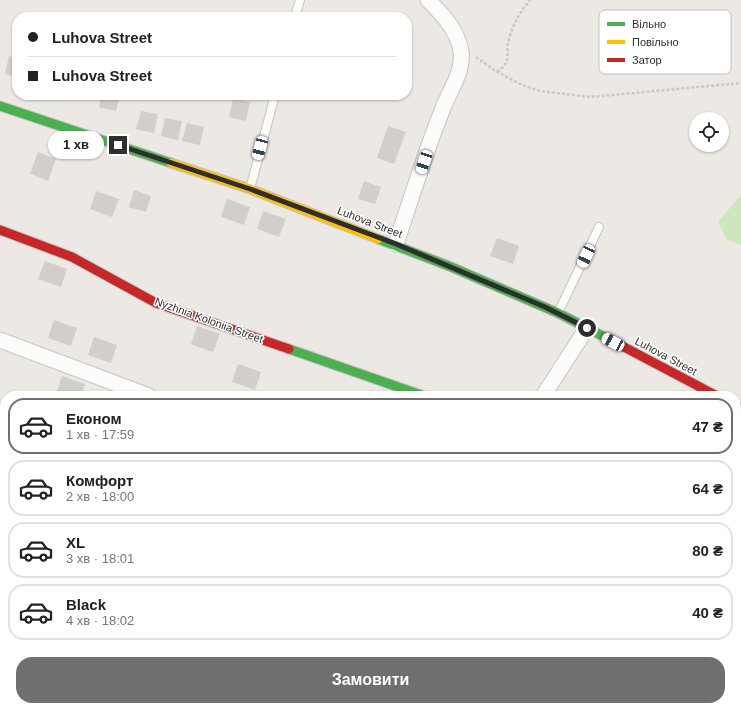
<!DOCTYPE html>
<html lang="uk">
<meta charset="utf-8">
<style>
:root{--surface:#fff;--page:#f6f6f6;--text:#222;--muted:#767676;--line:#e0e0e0;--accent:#706f6e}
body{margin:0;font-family:Arial,sans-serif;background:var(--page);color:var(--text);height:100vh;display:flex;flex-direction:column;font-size:15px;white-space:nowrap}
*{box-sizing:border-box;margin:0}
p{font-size:13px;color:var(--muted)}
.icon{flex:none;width:22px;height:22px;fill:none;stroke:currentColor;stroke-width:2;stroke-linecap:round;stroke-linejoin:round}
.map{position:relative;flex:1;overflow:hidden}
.drawer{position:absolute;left:0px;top:391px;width:741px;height:320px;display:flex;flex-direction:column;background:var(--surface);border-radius:16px 16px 0 0;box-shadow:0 1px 3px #0004}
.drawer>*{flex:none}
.banner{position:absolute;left:12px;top:12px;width:400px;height:88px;border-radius:16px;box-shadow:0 1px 3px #0004;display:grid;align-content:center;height:88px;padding:0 16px;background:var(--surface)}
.fabs{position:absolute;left:689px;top:112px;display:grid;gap:8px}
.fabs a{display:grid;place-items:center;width:40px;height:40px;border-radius:50%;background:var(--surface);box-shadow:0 1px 3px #0004;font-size:20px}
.end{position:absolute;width:18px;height:18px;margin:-9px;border:5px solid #2e2e2e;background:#fff;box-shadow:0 0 0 2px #fff}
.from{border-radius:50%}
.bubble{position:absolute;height:28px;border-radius:14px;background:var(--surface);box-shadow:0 1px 3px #0004;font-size:13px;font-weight:700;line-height:28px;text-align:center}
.car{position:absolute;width:12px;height:24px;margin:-12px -6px;border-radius:5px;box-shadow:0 0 3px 1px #0007;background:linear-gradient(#fff 24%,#345 0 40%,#fff 0 76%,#345 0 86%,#fff 0)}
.banner b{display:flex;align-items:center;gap:14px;height:38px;font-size:15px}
.banner b+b{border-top:1px solid var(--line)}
.banner i{width:10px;height:10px;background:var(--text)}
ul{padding:7px 0 0;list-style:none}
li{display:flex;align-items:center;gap:12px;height:56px;margin:0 8px 6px;padding:0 8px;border:2px solid var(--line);border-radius:16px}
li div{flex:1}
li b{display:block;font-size:15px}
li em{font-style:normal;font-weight:700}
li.on{border-color:var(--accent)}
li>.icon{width:36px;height:36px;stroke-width:1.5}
.primary-button{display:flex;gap:8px;margin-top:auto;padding:8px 16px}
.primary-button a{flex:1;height:46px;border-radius:16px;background:var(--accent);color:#fff;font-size:16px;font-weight:700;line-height:46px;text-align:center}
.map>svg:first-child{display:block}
.green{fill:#cee6be}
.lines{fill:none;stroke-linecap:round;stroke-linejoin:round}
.stream{stroke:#99d6ec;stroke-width:4}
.building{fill:#d1cecb}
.lane-casing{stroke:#c5c4c5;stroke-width:10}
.street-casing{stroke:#c5c4c5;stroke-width:17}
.fast-casing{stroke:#c5c4c5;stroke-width:11}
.slow-casing{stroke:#c5c4c5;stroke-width:11}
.jam-casing{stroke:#c5c4c5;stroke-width:11}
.path{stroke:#c9c9c8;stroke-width:2.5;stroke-dasharray:3 2;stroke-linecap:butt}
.lane{stroke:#fcfcfb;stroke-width:8}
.street{stroke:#fcfcfb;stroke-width:15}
.fast{stroke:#4caf50;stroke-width:9}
.slow{stroke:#ffc107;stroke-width:9}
.jam{stroke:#c62828;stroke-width:9}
.rail-casing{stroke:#dfdfe1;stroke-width:4.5}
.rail{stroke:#fff;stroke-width:3;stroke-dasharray:9;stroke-linecap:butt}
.route{stroke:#2e2e2e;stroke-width:5}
.labels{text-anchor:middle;stroke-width:3;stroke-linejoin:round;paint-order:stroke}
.street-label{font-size:11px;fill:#2e2e2e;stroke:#fff}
.key{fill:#fff;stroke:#c0c0c0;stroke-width:1}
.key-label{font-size:11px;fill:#2e2e2e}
</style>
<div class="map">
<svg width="741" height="711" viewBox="0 0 741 711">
<rect width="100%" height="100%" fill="#ece8e4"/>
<g class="green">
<path d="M741 196V245L727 240 718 221Z"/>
<path d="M163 706H265L318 708 329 711H141Z"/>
</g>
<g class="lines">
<g class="stream">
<path d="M0 526 5 525"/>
<path d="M736 691 741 693"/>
</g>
</g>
<g class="building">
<path d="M9 56 17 58V77L5 74Z"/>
<path d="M102 95H120L116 111 99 107Z"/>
<path d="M233 99 250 102 246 121 229 117Z"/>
<path d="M141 111 158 114 154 133 136 129Z"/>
<path d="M165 118 182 121 178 140 161 136Z"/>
<path d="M187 123 204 127 200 145 182 141Z"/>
<path d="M388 126 406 132 394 164 377 158Z"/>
<path d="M38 152 56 159 48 181 30 174Z"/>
<path d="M364 181 381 187 375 204 358 199Z"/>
<path d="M134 190 151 196 146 212 129 207Z"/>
<path d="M96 191 119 199 112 217 90 209Z"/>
<path d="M227 199 250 207 244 225 221 217Z"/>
<path d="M263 211 286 219 279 237 257 229Z"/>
<path d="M497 238 519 246 513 264 490 256Z"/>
<path d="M45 261 67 269 61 287 38 279Z"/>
<path d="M54 320 77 328 71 346 48 338Z"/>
<path d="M197 326 220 334 213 352 191 344Z"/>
<path d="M94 337 117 345 111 363 88 355Z"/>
<path d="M238 364 261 372 255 390 232 382Z"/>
<path d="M62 376 85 384 81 396H61L56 394Z"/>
</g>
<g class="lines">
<g class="lane-casing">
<g id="lane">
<path d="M295 17 300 0"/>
<path d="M250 189 275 95"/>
<path d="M558 313 599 227"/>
</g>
</g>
<g class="street-casing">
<g id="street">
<path d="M396 244C411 199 425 153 443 108 450 90 464 71 461 51 457 29 443 15 428 0"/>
<path d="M0 340 149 396"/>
<path d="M543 396 587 328"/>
<path d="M736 596 741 597"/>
</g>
</g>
<g class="fast-casing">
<g id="fast">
<path d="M0 106 171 163"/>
<path d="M378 239 449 266 558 313 624 347"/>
<path d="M289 349 424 396"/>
<path d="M736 406 741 408"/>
</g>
</g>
<g class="slow-casing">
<path id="slow" d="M171 163 250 189 378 239"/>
</g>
<g class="jam-casing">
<g id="jam">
<path d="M0 230 72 257 156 303 289 349"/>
<path d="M624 347 717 396"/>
</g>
</g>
<g class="path">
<path d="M476 57 494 70 522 85 540 91 590 97 741 83"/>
<path d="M497 72C514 60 504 55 509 39 513 24 520 12 530 0"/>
<path d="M0 574H5"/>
<path d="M0 596 5 594"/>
<path d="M629 706 641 711"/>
</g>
<use href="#lane" class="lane"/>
<use href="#street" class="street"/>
<use href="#fast" class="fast"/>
<use href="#slow" class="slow"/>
<use href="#jam" class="jam"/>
<g class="rail-casing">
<g id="rail">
<path d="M0 636H5"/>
<path d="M0 645H5"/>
<path d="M492 706 505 711"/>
<path d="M516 706 529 711"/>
</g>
</g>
<use href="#rail" class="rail"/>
</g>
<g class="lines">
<path class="route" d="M118 145 250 189 396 244 545 307 587 328"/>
</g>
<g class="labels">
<g class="street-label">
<text transform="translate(370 222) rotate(21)" y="4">Luhova Street</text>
<text transform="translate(209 320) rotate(20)" y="4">Nyzhnia Koloniia Street</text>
<text transform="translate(666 356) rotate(28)" y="4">Luhova Street</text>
</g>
</g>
<rect x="599" y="10" width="132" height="64" rx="6" class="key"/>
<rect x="607" y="22" width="18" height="4" fill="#4caf50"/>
<rect x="607" y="40" width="18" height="4" fill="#ffc107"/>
<rect x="607" y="58" width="18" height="4" fill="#c62828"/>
<g class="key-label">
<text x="632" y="28">Вільно</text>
<text x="632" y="46">Повільно</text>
<text x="632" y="64">Затор</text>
</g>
</svg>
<div class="fabs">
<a><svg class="icon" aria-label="locate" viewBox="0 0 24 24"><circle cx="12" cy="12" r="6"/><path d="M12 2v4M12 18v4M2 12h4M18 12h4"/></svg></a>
</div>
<i class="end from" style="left:587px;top:328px"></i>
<i class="end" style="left:118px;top:145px"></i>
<div class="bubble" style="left:48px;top:131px;width:56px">1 хв</div>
<i class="car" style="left:260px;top:148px;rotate:195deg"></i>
<i class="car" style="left:424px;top:162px;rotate:199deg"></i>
<i class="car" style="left:586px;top:256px;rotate:205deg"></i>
<i class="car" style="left:613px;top:342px;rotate:298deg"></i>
<div class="banner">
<b><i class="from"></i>Luhova Street</b>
<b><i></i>Luhova Street</b>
</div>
<section class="drawer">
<ul>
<li class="on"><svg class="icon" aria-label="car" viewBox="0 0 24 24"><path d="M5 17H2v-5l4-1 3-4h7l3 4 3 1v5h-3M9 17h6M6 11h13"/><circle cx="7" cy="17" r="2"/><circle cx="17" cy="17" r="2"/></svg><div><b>Економ</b><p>1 хв · 17:59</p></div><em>47 ₴</em></li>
<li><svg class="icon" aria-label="car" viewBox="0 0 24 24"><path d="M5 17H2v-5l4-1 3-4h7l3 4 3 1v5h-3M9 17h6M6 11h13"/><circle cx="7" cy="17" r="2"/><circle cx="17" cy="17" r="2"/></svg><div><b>Комфорт</b><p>2 хв · 18:00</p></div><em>64 ₴</em></li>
<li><svg class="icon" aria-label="car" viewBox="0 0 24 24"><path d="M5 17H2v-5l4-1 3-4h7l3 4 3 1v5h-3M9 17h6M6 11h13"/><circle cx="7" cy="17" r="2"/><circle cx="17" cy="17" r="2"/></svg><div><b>XL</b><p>3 хв · 18:01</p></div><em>80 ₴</em></li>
<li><svg class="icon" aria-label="car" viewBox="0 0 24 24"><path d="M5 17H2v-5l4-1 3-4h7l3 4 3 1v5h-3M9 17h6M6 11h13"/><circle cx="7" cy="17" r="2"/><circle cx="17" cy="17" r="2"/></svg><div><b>Black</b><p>4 хв · 18:02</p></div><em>40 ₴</em></li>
</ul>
<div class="primary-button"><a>Замовити</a></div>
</section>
</div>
